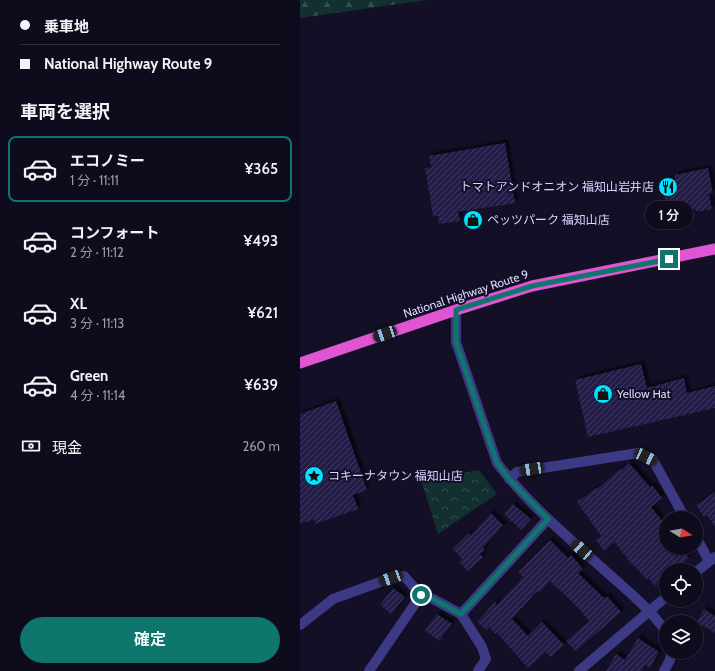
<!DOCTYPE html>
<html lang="ja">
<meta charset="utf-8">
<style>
:root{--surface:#0e0b1c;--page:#171425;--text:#f1f3f6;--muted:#9b9ba3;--line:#2e2b3b;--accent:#0f766e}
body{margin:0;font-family:Cabin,"Noto Sans JP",sans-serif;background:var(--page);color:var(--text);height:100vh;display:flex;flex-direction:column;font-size:15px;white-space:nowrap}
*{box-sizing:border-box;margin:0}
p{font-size:13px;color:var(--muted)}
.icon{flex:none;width:22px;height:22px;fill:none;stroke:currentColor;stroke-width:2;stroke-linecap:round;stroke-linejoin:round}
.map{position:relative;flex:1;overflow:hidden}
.drawer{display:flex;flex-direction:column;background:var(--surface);width:300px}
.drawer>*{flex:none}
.banner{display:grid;align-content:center;height:88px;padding:0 20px;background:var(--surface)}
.needle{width:26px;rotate:101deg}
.controls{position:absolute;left:359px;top:511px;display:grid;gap:8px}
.controls a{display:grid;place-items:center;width:44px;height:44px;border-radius:50%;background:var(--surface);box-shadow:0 1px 3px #0004,0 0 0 1px var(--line);font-size:20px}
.end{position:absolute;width:18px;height:18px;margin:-9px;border:5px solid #0f766e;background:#fff;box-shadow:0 0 0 2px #fff}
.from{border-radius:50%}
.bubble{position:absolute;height:28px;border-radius:14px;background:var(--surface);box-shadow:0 1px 3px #0004,0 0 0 1px var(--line);font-size:13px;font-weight:600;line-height:28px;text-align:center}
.car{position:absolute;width:12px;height:24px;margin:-12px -6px;border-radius:5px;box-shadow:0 0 3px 1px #0007;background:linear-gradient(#222 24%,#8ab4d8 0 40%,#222 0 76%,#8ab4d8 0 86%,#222 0)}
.banner b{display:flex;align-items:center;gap:14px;height:38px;font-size:15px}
.banner b+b{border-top:1px solid var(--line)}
.banner i{width:10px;height:10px;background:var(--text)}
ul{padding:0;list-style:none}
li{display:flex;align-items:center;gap:12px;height:66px;margin:0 8px 6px;padding:0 12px;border:2px solid transparent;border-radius:8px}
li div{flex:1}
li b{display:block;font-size:15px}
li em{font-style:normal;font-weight:600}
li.selected{border-color:var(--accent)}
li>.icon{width:36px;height:36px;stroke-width:1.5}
h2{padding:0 20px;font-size:18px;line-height:48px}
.pay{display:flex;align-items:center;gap:10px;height:44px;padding:0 20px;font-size:15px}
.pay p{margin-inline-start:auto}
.action{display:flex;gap:8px;margin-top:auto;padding:8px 20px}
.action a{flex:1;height:46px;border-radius:24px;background:var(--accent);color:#fff;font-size:16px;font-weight:600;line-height:46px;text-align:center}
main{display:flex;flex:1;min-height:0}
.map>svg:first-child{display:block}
.forest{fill:url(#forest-firs)}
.park{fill:url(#park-crowns)}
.building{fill:url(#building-hatch);filter:url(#shadow)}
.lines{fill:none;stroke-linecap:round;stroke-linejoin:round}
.minor{stroke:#3d3a85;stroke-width:10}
.trunk{stroke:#e055d1;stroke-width:11}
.route{stroke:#0f766e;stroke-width:5}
.labels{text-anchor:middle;stroke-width:4;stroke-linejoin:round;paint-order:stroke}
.poi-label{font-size:12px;fill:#d9d4ff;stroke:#130f26;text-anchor:start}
.street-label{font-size:12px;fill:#d9d4ff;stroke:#130f26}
</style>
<main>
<section class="drawer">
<div class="banner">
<b><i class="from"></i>乗車地</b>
<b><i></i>National Highway Route 9</b>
</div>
<h2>車両を選択</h2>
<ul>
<li class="selected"><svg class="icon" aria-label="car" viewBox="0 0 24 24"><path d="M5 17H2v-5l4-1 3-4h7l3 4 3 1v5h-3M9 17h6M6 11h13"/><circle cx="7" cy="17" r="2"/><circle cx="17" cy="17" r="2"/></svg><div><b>エコノミー</b><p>1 分 · 11:11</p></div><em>¥365</em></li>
<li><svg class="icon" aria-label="car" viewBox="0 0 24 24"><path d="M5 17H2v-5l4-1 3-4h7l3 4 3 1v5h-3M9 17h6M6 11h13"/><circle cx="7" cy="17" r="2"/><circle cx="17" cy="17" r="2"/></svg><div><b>コンフォート</b><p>2 分 · 11:12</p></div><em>¥493</em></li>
<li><svg class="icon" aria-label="car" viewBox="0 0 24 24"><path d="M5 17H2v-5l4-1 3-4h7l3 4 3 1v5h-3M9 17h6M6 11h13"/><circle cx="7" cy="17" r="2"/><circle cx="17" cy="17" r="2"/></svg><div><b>XL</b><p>3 分 · 11:13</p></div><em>¥621</em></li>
<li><svg class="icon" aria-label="car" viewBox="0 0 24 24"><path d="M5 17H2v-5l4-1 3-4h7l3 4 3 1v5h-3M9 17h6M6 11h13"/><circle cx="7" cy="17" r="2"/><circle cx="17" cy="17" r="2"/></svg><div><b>Green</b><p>4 分 · 11:14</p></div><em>¥639</em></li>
</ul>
<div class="pay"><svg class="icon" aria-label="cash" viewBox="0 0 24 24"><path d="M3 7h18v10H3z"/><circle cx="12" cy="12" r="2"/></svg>現金<p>260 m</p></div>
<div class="action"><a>確定</a></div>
</section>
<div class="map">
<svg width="415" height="671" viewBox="0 0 415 671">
<defs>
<pattern id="forest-firs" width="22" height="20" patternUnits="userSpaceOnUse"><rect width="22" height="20" fill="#12302f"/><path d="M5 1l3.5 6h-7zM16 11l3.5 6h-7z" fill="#344d4e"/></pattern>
<pattern id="park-crowns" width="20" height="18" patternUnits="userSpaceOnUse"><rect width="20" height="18" fill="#12302f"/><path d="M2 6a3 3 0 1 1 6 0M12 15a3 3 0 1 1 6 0" fill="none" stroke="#344d4e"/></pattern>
<pattern id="building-hatch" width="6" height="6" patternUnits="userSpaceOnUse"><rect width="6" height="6" fill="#241b47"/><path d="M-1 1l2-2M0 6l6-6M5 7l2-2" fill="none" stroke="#433b63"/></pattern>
<filter id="shadow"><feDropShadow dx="3.5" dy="-3.5" stdDeviation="1" flood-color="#0009"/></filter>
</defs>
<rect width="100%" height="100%" fill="#130f26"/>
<path class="forest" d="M0 0H127L0 18Z"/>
<path class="park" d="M179 470 197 494 138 534 121 480Z"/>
<g class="building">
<path d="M205 143 215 203 158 212 160 221 139 224 138 216H133L125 168 131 167 129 156Z"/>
<path d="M408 168 413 193 409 194 412 209 396 212V209L375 212 374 205 366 206 362 182 375 179V175Z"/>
<path d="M341 364 347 388 384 378 387 393 415 386V408L288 437 275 380Z"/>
<path d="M36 401 67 490 53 495 58 509 15 524 14 519 0 524V414Z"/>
<path d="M329 463 350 487 352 485 362 498 351 507 366 526V548H381L389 558 375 570H366V578L355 586 348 578 346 579 334 565 333 566 315 542 304 551 296 540 301 536 277 502 296 488 297 489 321 468 322 470Z"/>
<path d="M415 492V527L407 515 404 517 396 505Z"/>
<path d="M213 504 231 519 221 530 204 514Z"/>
<path d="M191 513 203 525 183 548 185 550 180 554 183 557 168 571 159 562 162 559 153 549 169 533 171 535Z"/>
<path d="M250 540 268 558 271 555 283 569 278 573 304 598 307 596 321 612 276 651 266 641 289 621 279 609 250 581 239 593 237 591 212 619 228 636 242 622 264 645 251 657 246 652 228 668 197 633 196 634 189 627 186 630 177 622 195 602 197 605 223 577 218 572Z"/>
<path d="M93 588 105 597 91 614 80 605Z"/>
<path d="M404 609 415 616V633L397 622Z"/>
<path d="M137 614 152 624 139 641 125 630Z"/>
<path d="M338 638 359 652 350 668 345 665 342 670 343 671H306L316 654 325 660Z"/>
</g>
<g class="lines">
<g class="minor">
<path d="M156 310V342L197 463C229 505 271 540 310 575 330 593 351 610 366 632"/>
<path d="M209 479 217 472 338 453 353 460 385 518"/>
<path d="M396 537 409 561"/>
<path d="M396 572 415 557"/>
<path d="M161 614 248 519"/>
<path d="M0 625 33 599 91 578 104 576 121 595"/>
<path d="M69 671 121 595 133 599 161 614 182 647 186 659 178 671"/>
<path d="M279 671 366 597"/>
<path d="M364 671 370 660 371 652"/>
</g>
<path class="trunk" d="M0 363 156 310 232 286 415 249"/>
</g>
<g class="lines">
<path class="route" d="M121 595 133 599 161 614 248 519 209 479 197 463 156 342V310L232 286 369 259"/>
</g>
<defs>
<g id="restaurant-disc" transform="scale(1)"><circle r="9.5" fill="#00e5ff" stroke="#130f26"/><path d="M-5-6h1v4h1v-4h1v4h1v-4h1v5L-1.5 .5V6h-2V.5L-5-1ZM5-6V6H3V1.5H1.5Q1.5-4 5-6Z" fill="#111"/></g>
<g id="shop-disc" transform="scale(1)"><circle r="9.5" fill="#00e5ff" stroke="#130f26"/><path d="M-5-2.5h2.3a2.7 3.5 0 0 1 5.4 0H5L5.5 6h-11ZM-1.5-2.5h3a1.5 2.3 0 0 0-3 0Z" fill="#111"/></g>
<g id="sight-disc" transform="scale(1)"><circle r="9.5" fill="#00e5ff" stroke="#130f26"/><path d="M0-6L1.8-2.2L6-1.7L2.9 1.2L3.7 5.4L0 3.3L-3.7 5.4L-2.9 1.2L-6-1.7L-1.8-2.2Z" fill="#111"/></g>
</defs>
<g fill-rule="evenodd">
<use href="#restaurant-disc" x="368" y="187"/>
<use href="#shop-disc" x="173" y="220"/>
<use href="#shop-disc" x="303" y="394"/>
<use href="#sight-disc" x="14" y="476"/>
</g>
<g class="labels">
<g class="poi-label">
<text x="354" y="191" text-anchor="end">トマトアンドオニオン 福知山岩井店</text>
<text x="187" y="224">ペッツパーク 福知山店</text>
<text x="317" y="398">Yellow Hat</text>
<text x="28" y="480">コキーナタウン 福知山店</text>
</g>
<g class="street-label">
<text transform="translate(166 294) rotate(-18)" y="4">National Highway Route 9</text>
</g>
</g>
</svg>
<div class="controls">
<a><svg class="needle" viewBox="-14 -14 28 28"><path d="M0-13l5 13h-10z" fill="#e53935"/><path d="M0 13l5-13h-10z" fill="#9b9ba3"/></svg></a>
<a><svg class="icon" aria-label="locate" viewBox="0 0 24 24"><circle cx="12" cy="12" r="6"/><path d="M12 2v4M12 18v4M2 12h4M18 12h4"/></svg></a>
<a><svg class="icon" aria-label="layers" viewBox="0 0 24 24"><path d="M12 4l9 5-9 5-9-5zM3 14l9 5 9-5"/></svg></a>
</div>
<i class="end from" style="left:121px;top:595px"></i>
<i class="end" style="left:369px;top:259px"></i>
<div class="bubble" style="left:345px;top:201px;width:48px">1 分</div>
<i class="car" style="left:85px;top:334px;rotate:251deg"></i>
<i class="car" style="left:346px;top:457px;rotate:115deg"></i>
<i class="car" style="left:232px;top:469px;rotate:261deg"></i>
<i class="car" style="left:282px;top:550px;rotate:312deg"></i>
<i class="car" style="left:91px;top:578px;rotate:250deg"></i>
</div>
</main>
